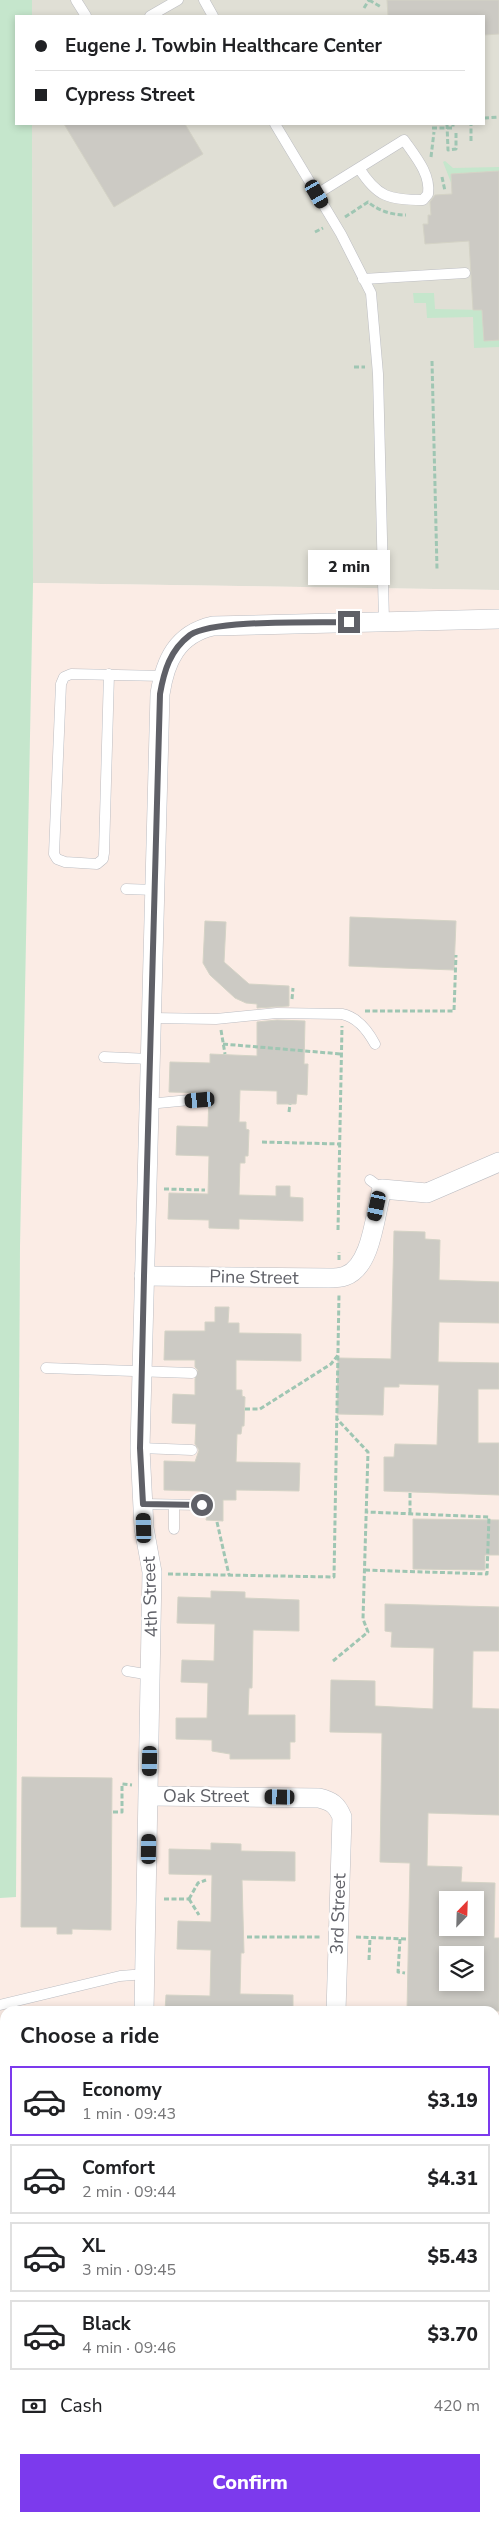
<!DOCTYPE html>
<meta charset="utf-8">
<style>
:root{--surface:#fff;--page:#f2f2f2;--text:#202124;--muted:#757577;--line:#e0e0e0;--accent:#7c3aed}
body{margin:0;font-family:"Nunito Sans",sans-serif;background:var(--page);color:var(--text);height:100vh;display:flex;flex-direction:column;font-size:19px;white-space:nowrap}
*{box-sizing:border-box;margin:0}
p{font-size:16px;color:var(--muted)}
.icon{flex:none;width:28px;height:28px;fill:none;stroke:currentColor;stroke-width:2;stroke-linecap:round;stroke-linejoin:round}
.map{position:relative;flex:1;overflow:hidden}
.details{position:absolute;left:0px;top:2006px;width:500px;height:516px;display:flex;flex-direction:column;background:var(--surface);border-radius:15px 15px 0 0;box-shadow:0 2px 8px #0003}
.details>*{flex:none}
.banner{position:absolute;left:15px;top:15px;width:470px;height:110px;border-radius:0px;box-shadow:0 2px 8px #0003;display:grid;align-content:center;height:110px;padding:0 20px;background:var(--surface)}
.needle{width:32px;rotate:23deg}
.tools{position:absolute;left:439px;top:1891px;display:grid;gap:10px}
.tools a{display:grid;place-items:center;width:45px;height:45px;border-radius:0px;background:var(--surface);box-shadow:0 2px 8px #0003;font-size:25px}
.end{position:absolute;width:22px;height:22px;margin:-11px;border:6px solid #5f6067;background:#fff;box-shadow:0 0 0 2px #fff}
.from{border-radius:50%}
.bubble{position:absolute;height:35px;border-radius:0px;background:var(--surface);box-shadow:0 2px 8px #0003;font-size:16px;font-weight:800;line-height:35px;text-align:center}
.car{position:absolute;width:15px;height:30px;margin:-15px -8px;border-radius:6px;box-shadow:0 0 4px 1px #0007;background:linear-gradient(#222 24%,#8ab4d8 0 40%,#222 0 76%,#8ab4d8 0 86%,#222 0)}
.banner b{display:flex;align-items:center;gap:18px;height:48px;font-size:19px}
.banner b+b{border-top:1px solid var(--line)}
.banner i{width:12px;height:12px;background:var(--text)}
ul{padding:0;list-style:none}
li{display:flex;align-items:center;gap:15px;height:70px;margin:0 10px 8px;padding:0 10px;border:2px solid var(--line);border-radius:0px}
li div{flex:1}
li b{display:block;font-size:19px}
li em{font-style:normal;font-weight:800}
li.active{border-color:var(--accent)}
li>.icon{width:45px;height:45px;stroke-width:1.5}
h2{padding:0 20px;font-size:22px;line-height:60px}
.pay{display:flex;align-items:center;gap:12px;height:55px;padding:0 20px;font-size:19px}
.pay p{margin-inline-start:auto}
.button{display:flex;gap:10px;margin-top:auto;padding:10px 20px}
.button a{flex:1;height:58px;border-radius:0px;background:var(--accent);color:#fff;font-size:20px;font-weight:800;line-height:58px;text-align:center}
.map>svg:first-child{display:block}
.education{fill:#e0dfd5}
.medical{fill:#fbece5;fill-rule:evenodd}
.green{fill:#c5e6cc}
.building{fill:#cccac4;stroke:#d4d3c6;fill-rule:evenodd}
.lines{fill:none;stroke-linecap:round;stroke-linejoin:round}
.lane-casing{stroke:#bcbdc2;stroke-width:11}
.street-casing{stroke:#bcbdc2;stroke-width:20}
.path{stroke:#9fc6b3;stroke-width:3;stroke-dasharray:5 2.5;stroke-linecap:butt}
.lane{stroke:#fff;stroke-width:10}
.street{stroke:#fff;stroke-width:19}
.route{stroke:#5f6067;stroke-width:6}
.labels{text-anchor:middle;stroke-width:5;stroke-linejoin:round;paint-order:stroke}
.street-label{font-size:18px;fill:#5f6067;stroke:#fff}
</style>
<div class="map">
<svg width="499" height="2522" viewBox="0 0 499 2522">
<rect width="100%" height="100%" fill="#f0f0e7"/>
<path class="education" d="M32 0H499V590L33 583 32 124H484V16H32Z"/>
<path class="medical" d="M33 583 499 590V2522H0V1898L16 1897 20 1246ZM448 1900H475V1928H448ZM448 1955H475V1982H448ZM5 2011H495V2518H5Z"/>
<g class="green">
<path d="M0 0H32V16H16V124H32L33 583 20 1246 16 1897 0 1898Z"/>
<path d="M445 161 453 168 499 167V171L452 185 443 162Z"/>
<path d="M413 293H434L435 309 482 310 484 341 499 340V347L474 348 473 317 427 318 426 303H414Z"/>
<path d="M495 2480 499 2482V2522H63L65 2518H495Z"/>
</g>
<g class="building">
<path d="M387 0H499V34L484 35V16H388Z"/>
<path d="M64 124H185L203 154 114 207Z"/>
<path d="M499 171V340L484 341 482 310H473L469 241 425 244 423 224H428V215H431L430 202 435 195 452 194 451 174Z"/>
<path d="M350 917 456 921 454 970 349 966Z"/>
<path d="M205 921 226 922 224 962 249 984 289 986V1006L257 1008V1004L246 1003 235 998 210 975 203 963Z"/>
<path d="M277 1020 305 1021 304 1064H308L307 1095 297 1094 296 1104H277V1091L240 1090 239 1122H246V1129L249 1130 248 1156H245V1163H240L239 1195 276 1196V1186H290V1197L303 1198V1221L239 1219V1229L209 1228V1220L168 1219 169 1193 208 1194 209 1156 176 1155 177 1126 208 1127 209 1093 169 1092 170 1062 210 1063V1054L257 1056V1022Z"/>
<path d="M394 1231 425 1232V1239L440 1240 439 1280 499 1282V1323L439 1322 438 1362 499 1363V1389H478V1443H499V1495L384 1491V1457H394L395 1444 437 1445 439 1385 399 1384V1387H384L383 1415 337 1414 338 1358 391 1359Z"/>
<path d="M215 1307H229L228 1323H239V1333L301 1334V1361L236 1360V1390H242V1396L245 1397 244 1426H242L241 1434H237L236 1462 300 1463 299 1491 236 1490V1500H223V1521L206 1520 209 1505 206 1499 202 1498 203 1491 164 1490V1461L195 1462 199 1450 195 1444 196 1424 172 1423 173 1394 195 1395V1379L198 1370 195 1367V1360H164L165 1331H205V1322H215Z"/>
<path d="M413 1519 499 1520V1555H485V1570L413 1569Z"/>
<path d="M211 1591 245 1592V1598L299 1600V1631L253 1630 252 1688H249L248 1715H295V1742H290V1759H230V1754L212 1751V1740L176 1739V1718H207L208 1683 181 1682 182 1660 214 1661 215 1624 177 1623 178 1597 211 1598Z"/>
<path d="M385 1604 499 1607V1651H473L472 1708 499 1709V1815L428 1813 427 1866 462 1867 461 1882 495 1883 494 1938H499V2011H407L410 1863 380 1862 382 1733 330 1732 331 1680 375 1681V1706L433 1709 434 1648 391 1647 392 1632 385 1631ZM448 1900H475V1928H448ZM448 1955H475V1982H448Z"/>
<path d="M22 1777 112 1778 111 1930 72 1929V1934H57V1927H21Z"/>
<path d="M211 1843 241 1844V1851L295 1852V1881L242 1880 244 1953H241L240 1994 293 1995V2011H165L166 1995 210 1996 211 1950 177 1949 178 1921 211 1922 212 1875 169 1874V1849L211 1850Z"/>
</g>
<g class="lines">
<g class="lane-casing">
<g id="lane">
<path d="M76 0 86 16"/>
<path d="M204 0 213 16"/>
<path d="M150 16 178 0"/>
<path d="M275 124 341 234 371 293 378 374 384 621"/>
<path d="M317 194 404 140C415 156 431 174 428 194L423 200C389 200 377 197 359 168"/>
<path d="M363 279 465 273"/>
<path d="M109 674 104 853 103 859 97 864 65 862 57 859 54 854 61 684 64 677 71 674 163 676"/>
<path d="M126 889 155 890"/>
<path d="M152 1018 216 1019 277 1013 342 1014C357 1017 368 1031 375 1044"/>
<path d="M104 1057 150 1059"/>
<path d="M148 1104 200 1099"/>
<path d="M370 1180 382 1189"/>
<path d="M46 1368 192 1373"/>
<path d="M140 1448 192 1450"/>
<path d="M143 1504 202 1505"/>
<path d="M174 1529V1505"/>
<path d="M127 1671 151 1675"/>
<path d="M0 2005 120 1976 146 1974"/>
<path d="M0 2151 5 2173"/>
</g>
</g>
<g class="street-casing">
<g id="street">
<path d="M144 1276 329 1278C334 1278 340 1278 345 1276 372 1267 375 1213 382 1189L427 1193 499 1162"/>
<path d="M149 1796 319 1798C332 1801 337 1805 342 1817L336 2011"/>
<path d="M144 2011 152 1572 144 1528 140 1448 160 694C165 661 177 634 213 626L499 619"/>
<path d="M0 2258 5 2250"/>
<path d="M495 2282 499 2284"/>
<path d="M0 2320 5 2328"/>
<path d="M495 2455 499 2457"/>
<path d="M39 2522 40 2518"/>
</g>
</g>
<g class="path">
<path d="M369 0 381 7"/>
<path d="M364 8 369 0"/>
<path d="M484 118 499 117"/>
<path d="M447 124 448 150 456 149V132"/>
<path d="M432 128H453V124"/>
<path d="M471 141V124"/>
<path d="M431 157 434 132"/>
<path d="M442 177 445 191"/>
<path d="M345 217 368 202C379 211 392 215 406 215"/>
<path d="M315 232 323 228"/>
<path d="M432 361 437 569"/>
<path d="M354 367H365"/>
<path d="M292 999 293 988"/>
<path d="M365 1011H454L456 955"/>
<path d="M221 1030 225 1054"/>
<path d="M223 1044 341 1054"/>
<path d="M289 1112 290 1104"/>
<path d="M262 1142 341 1144"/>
<path d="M164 1189 205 1190"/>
<path d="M338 1230 342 1026"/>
<path d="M339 1260V1252"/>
<path d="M245 1409H260L331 1364 338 1355"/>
<path d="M410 1513V1492"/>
<path d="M217 1522 229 1575"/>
<path d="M365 1570 487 1574 489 1517 367 1512"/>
<path d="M168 1574 334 1577 339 1294"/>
<path d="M333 1661 368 1632 363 1619 368 1452 337 1419"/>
<path d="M113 1812H122V1784L132 1785"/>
<path d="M164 1899H189"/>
<path d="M189 1899 198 1883 206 1880"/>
<path d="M189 1899 199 1915"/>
<path d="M247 1937H321"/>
<path d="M356 1937 408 1939"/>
<path d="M400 1939 398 1972 405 1973"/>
<path d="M369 1960 370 1938"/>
<path d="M495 2079 499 2076"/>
<path d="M495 2112H499"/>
<path d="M495 2128 499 2129"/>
<path d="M495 2155 499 2158"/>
<path d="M0 2396 5 2394"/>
</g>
<use href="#lane" class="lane"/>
<use href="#street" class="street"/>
</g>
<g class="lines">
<path class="route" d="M202 1505 143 1504 140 1448 144 1276 160 694C164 671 170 650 190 635 214 619 316 623 349 622"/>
</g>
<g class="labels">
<g class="street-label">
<text transform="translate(254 1277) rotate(1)" y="6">Pine Street</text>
<text transform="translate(150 1597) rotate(-92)" y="6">4th Street</text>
<text x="206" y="1802">Oak Street</text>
<text transform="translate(338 1914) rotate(-88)" y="6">3rd Street</text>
</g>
</g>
</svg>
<div class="tools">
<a><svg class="needle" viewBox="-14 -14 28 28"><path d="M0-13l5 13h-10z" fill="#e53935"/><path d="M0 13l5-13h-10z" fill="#757577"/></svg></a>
<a><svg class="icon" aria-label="layers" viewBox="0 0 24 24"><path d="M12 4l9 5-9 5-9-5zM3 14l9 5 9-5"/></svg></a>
</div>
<i class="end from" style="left:202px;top:1505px"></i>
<i class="end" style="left:349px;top:622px"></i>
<div class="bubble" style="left:308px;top:550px;width:82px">2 min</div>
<i class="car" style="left:317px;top:194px;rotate:150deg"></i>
<i class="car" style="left:200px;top:1100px;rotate:265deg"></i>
<i class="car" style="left:377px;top:1206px;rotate:192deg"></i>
<i class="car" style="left:144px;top:1528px;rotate:358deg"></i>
<i class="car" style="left:150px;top:1761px;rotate:181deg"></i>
<i class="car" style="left:280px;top:1797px;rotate:271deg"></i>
<i class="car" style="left:149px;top:1849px;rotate:1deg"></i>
<div class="banner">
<b><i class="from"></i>Eugene J. Towbin Healthcare Center</b>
<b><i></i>Cypress Street</b>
</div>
<section class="details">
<h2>Choose a ride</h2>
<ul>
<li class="active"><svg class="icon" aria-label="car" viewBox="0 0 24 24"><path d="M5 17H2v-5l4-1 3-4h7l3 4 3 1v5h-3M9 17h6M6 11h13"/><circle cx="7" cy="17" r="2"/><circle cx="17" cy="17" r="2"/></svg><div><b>Economy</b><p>1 min · 09:43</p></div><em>$3.19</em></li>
<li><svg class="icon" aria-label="car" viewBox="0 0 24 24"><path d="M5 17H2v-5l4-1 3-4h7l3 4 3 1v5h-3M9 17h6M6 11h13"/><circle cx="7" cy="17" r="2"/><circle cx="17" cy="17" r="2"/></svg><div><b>Comfort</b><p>2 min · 09:44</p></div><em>$4.31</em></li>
<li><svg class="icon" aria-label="car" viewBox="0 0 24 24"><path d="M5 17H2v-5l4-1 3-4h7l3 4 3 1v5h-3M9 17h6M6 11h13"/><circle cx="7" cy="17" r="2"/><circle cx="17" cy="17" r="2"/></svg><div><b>XL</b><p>3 min · 09:45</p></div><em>$5.43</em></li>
<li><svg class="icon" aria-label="car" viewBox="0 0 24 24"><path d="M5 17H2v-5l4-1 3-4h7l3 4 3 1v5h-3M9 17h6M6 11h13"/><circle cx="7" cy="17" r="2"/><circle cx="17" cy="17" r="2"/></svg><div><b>Black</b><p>4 min · 09:46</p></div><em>$3.70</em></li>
</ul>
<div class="pay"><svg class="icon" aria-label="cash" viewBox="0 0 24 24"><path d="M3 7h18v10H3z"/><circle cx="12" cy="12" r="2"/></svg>Cash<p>420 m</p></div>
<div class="button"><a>Confirm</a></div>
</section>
</div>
